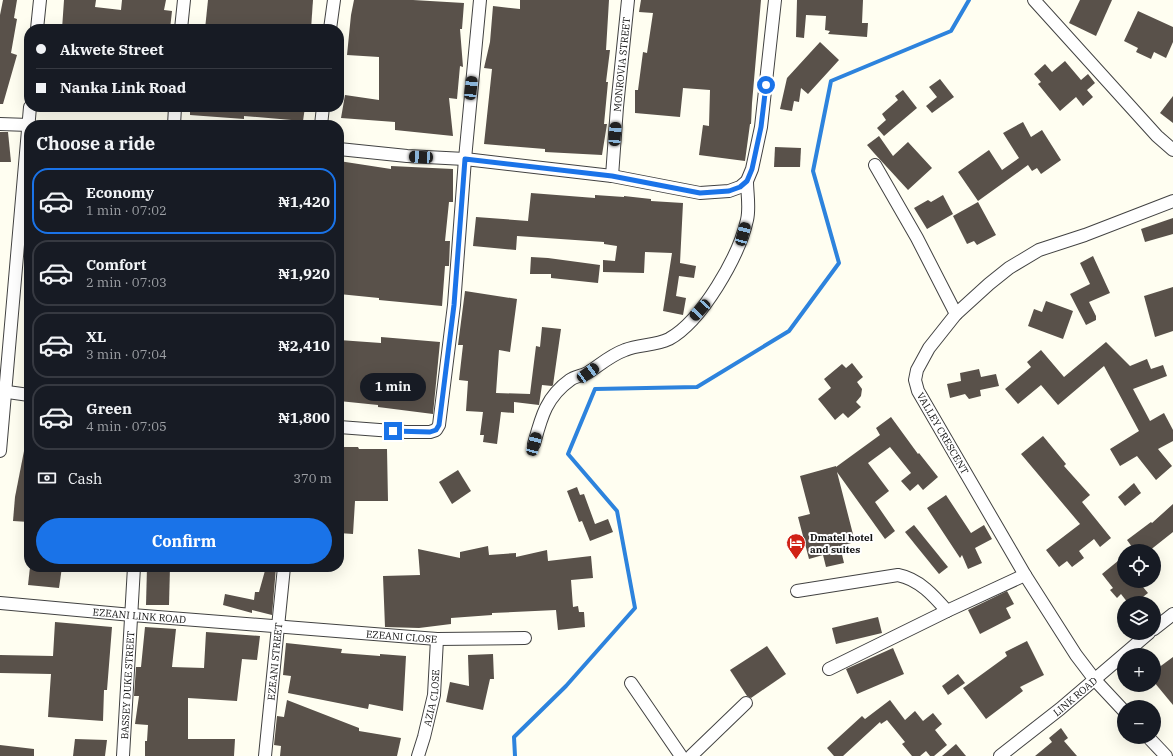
<!DOCTYPE html>
<meta charset="utf-8">
<style>
:root{--surface:#171b24;--page:#20242c;--text:#f1f3f6;--muted:#9ea1a6;--line:#363941;--accent:#1a73e8}
body{margin:0;font-family:"IBM Plex Serif",serif;background:var(--page);color:var(--text);height:100vh;display:flex;flex-direction:column;font-size:15px;white-space:nowrap}
*{box-sizing:border-box;margin:0}
p{font-size:13px;color:var(--muted)}
.icon{flex:none;width:22px;height:22px;fill:none;stroke:currentColor;stroke-width:2;stroke-linecap:round;stroke-linejoin:round}
.map{position:relative;flex:1;overflow:hidden}
.side{position:absolute;left:24px;top:120px;width:320px;height:452px;display:flex;flex-direction:column;background:var(--surface);border-radius:16px;box-shadow:0 4px 16px #0002}
.side>*{flex:none}
.hud{position:absolute;left:24px;top:24px;width:320px;height:88px;border-radius:16px;box-shadow:0 4px 16px #0002;display:grid;align-content:center;height:88px;padding:0 12px;background:var(--surface)}
.controls{position:absolute;left:1117px;top:544px;display:grid;gap:8px}
.controls a{display:grid;place-items:center;width:44px;height:44px;border-radius:50%;background:var(--surface);box-shadow:0 4px 16px #0002;font-size:20px}
.end{position:absolute;width:18px;height:18px;margin:-9px;border:5px solid #1a73e8;background:#fff;box-shadow:0 0 0 2px #fff}
.from{border-radius:50%}
.bubble{position:absolute;height:28px;border-radius:14px;background:var(--surface);box-shadow:0 4px 16px #0002;font-size:13px;font-weight:800;line-height:28px;text-align:center}
.car{position:absolute;width:12px;height:24px;margin:-12px -6px;border-radius:5px;box-shadow:0 0 3px 1px #0007;background:linear-gradient(#222 24%,#8ab4d8 0 40%,#222 0 76%,#8ab4d8 0 86%,#222 0)}
.hud b{display:flex;align-items:center;gap:14px;height:38px;font-size:15px}
.hud b+b{border-top:1px solid var(--line)}
.hud i{width:10px;height:10px;background:var(--text)}
ul{padding:0;list-style:none}
li{display:flex;align-items:center;gap:12px;height:66px;margin:0 8px 6px;padding:0 4px;border:2px solid var(--line);border-radius:16px}
li div{flex:1}
li b{display:block;font-size:15px}
li em{font-style:normal;font-weight:800}
li.selected{border-color:var(--accent)}
li>.icon{width:36px;height:36px;stroke-width:1.5}
h2{padding:0 12px;font-size:18px;line-height:48px}
.pay{display:flex;align-items:center;gap:10px;height:44px;padding:0 12px;font-size:15px}
.pay p{margin-inline-start:auto}
.button{display:flex;gap:8px;margin-top:auto;padding:8px 12px}
.button a{flex:1;height:46px;border-radius:24px;background:var(--accent);color:#fff;font-size:16px;font-weight:800;line-height:46px;text-align:center}
.map>svg:first-child{display:block}
.lines{fill:none;stroke-linecap:round;stroke-linejoin:round}
.stream{stroke:#2d83dd;stroke-width:4}
.building{fill:#59514a}
.minor-casing{stroke:#424242;stroke-width:14}
.minor{stroke:#fff;stroke-width:12}
.route{stroke:#1a73e8;stroke-width:5}
.labels{text-anchor:middle;stroke-width:4;stroke-linejoin:round;paint-order:stroke}
.street-label{font-size:10px;fill:#0f0f0f;stroke:#fff}
.poi-label{font-size:10px;font-weight:bold;fill:#0f0f0f;stroke:#fff;text-anchor:start}
</style>
<div class="map">
<svg width="1173" height="756" viewBox="0 0 1173 756">
<rect width="100%" height="100%" fill="#fffef1"/>
<g class="lines">
<path class="stream" d="M515 756 514 737 566 686 635 608 617 511 568 454 595 389 697 387 789 331 839 263 813 171 831 81 951 31 969 0"/>
</g>
<g class="building">
<path d="M3 0H17L14 18 17 19 11 53 17 55 3 104H0V15Z"/>
<path d="M64 0H96L95 7 121 10 122 0H166L164 10 172 11 170 29H62Z"/>
<path d="M208 0H313L311 29H205Z"/>
<path d="M354 0H413L464 3 462 29H460L463 67 460 66 457 99 449 98 453 136 395 130V122L341 118 345 95 379 100V57L347 55 351 15Z"/>
<path d="M520 0H609L606 50H610L606 82H608L604 124H607L602 155 545 152V149L484 144 492 69 484 68 490 42 493 6 520 9Z"/>
<path d="M641 0H761L752 103 751 124H750L745 161 699 155 703 125 709 126 710 90 683 88 680 117 635 113V90H638L643 52 647 53 653 13 639 12Z"/>
<path d="M797 0H863L862 23H868L867 37 828 34 830 31 825 30 826 16 806 15 804 38 796 37Z"/>
<path d="M1080 0H1112L1096 36 1069 23Z"/>
<path d="M1138 11 1173 27V42L1166 58 1154 52 1151 59 1136 52 1138 48 1124 41Z"/>
<path d="M820 42 839 60 808 94 801 88 799 102 794 101 792 111 780 109 787 78Z"/>
<path d="M1065 61 1081 80 1088 74 1095 83 1087 90 1093 97 1083 106 1076 97 1060 111 1038 84 1041 82 1034 74 1045 64 1052 72Z"/>
<path d="M940 79 954 97 932 113 926 106 937 97 929 87Z"/>
<path d="M903 90 917 108 884 136 877 128 886 120 882 114 898 100 895 96Z"/>
<path d="M1173 96V123L1160 113Z"/>
<path d="M190 107H305L303 121 244 116V119L190 115Z"/>
<path d="M1023 122 1031 137 1042 130 1061 160 1041 174 1037 168 1032 171 1028 165 978 201 958 172 989 150 1002 170 1019 158 1003 133Z"/>
<path d="M0 132H8L11 162H0Z"/>
<path d="M879 136 893 156 908 142 932 168 908 190 874 153 867 145Z"/>
<path d="M775 147 801 148 800 167H774Z"/>
<path d="M339 161 391 169V166L453 169V202H449L445 241H450L449 266H445L442 306 379 300V298L339 294Z"/>
<path d="M531 193 595 198V195L624 197V196L651 199V201L683 203 680 263 696 266 694 278 679 276 676 296 686 298 683 315 663 311 672 253 645 252 644 273 603 272V260L615 261 617 246 604 244V242L517 236 516 250 473 246 476 217 528 221Z"/>
<path d="M943 195 953 214 927 229 914 208 928 200 931 202Z"/>
<path d="M978 202 996 235 977 245 974 241 967 244 953 216Z"/>
<path d="M1173 218V234L1145 242 1141 229Z"/>
<path d="M1093 256 1110 293 1089 302 1096 316V320L1086 325 1070 294 1090 284 1080 263Z"/>
<path d="M531 257 548 258 600 265 598 283 551 278V274H530Z"/>
<path d="M1173 287V331L1155 337 1144 296Z"/>
<path d="M465 291 517 299 510 352 499 350 496 393 530 394 536 346 540 347 542 327 561 329 553 385 552 386 542 385 539 405 514 402V413L501 412 497 444 483 442 484 435H480L483 412 466 411 468 381 459 380 463 345H458Z"/>
<path d="M1046 301 1073 311 1063 339 1028 326 1034 309 1042 312Z"/>
<path d="M381 337 440 342 433 414 378 407V405L339 401V340L381 343Z"/>
<path d="M1106 342 1130 366 1147 359 1151 369 1163 365 1167 376 1133 389 1150 421 1164 413 1173 430V441L1158 449 1172 466 1156 480 1137 456 1120 466 1110 449 1139 431 1104 366 1058 405 1041 385 1018 404 1005 389 1031 367 1027 362 1041 350 1064 377Z"/>
<path d="M852 363 863 377 857 382 862 389 861 396 856 402 861 407 848 418 843 413 835 420 818 399 831 388 824 379 842 364 846 368Z"/>
<path d="M979 369 981 377 996 374 999 386 980 390 981 396 969 399 965 394 950 398 947 384 961 381 960 373Z"/>
<path d="M891 417 918 454 919 453 938 477 923 490 918 484 910 491 901 481 911 473 890 447 868 463 889 491 875 502 895 531 885 539 837 472 855 542 840 546 844 563 826 567 823 555 809 559 798 517 810 514 800 476 836 466V467L880 435 876 428Z"/>
<path d="M1043 436 1066 464 1064 466 1090 495 1082 502 1111 538 1100 547 1094 539 1079 551 1084 558 1072 567 1067 561 1059 567 1046 550 1080 524 1021 454Z"/>
<path d="M340 447H358L359 449H387L388 501H355L353 534 339 533V504H341Z"/>
<path d="M24 451 29 452V522L13 521 15 497Z"/>
<path d="M458 470 471 491 452 504 439 482Z"/>
<path d="M1134 483 1141 493 1125 506 1118 497Z"/>
<path d="M577 487 580 495 584 494 595 524 608 519 613 532 590 541 582 521 579 522 567 491Z"/>
<path d="M946 495 971 533 984 525 992 539 975 548 982 563 968 569 962 555 960 558 927 508Z"/>
<path d="M1173 504V532L1149 551H1135L1127 540 1151 522 1152 523Z"/>
<path d="M914 525 948 567 939 574 905 532Z"/>
<path d="M488 546 489 555 516 553V557L547 550 548 561 591 556 593 578 571 580 573 607 578 606 579 612H584L585 627 558 630 556 610 492 613V615L451 618V624L419 628 385 627 383 576 420 575 418 549 460 558V552Z"/>
<path d="M1124 556V581H1138L1148 593 1135 603H1128L1121 594 1117 598 1110 590 1113 588 1102 574Z"/>
<path d="M30 567H62L59 588 28 585Z"/>
<path d="M147 567H170L169 605H146Z"/>
<path d="M266 567H276L272 615 252 610V613L223 605 225 594 254 600 255 592H259Z"/>
<path d="M1007 591 1014 604 1006 608 1011 618 980 634 968 610Z"/>
<path d="M878 617 882 633 836 644 832 628Z"/>
<path d="M55 622 112 627 107 690H104L103 721 48 717 51 674 0 673V655L53 656Z"/>
<path d="M145 627 176 629 172 667 204 668 206 632 260 636 257 660 242 659 237 701 188 698V739H235L234 756H145V741H147L148 725 135 724 139 696H134L136 667H141Z"/>
<path d="M1027 641 1044 675 1020 687 1023 691 986 719 963 688 1007 656 1005 652Z"/>
<path d="M286 643 342 649 341 653 380 656V654L406 656 403 711 369 704 368 709 288 693 291 676 283 675Z"/>
<path d="M767 646 786 674 751 698 747 696 730 670Z"/>
<path d="M893 648 904 674 857 694 846 669Z"/>
<path d="M493 654 494 679H490L483 710 446 702 450 682 469 686 468 655Z"/>
<path d="M1173 657V705L1154 682V671Z"/>
<path d="M958 674 965 683 948 695 942 686Z"/>
<path d="M287 700 359 728V731L401 738 397 756H280L281 746 274 745 277 716 284 717Z"/>
<path d="M890 700 905 720 915 711 923 721 933 713 942 724 935 730 947 745 934 756H930L926 751 920 756H912L902 744 905 742 887 720 881 724 880 722 843 756H834L827 748 862 716 865 719Z"/>
<path d="M1061 728 1068 738 1064 741 1077 756H1035L1052 742 1049 738Z"/>
<path d="M75 739 107 740 105 756H73Z"/>
<path d="M956 744 966 756H942Z"/>
<path d="M0 745 34 749V756H0Z"/>
</g>
<g class="lines">
<g class="minor-casing">
<g id="minor">
<path d="M1034 0 1157 136 1173 150"/>
<path d="M37 29 40 0"/>
<path d="M181 29 184 0"/>
<path d="M330 29 334 0"/>
<path d="M0 124 29 125"/>
<path d="M174 125 175 107"/>
<path d="M321 125 323 107"/>
<path d="M339 149 407 156 465 159 612 176 700 193 729 191 740 187 747 181 752 169 761 127 775 0"/>
<path d="M875 165 917 238 956 314"/>
<path id="s1" d="M612 176 617 107 628 0"/>
<path d="M0 391 29 395"/>
<path d="M339 427 406 432H430L436 430 439 425 454 305 465 159 480 0"/>
<path d="M534 444C541 418 546 397 570 380 575 376 583 376 589 372 601 364 611 355 625 350 639 344 655 346 669 339 702 321 739 256 747 220 750 208 747 193 747 181"/>
<path d="M0 451 30 107"/>
<path d="M797 591 898 575C919 579 934 596 947 611"/>
<path id="s2" d="M0 603 132 615 437 639 525 638"/>
<path d="M1154 629 1173 614"/>
<path d="M829 669 947 611 1025 575"/>
<path d="M631 683 681 756"/>
<path d="M1124 711 1095 680 1076 655 1025 575 918 391 915 380 917 370 929 348 956 314 989 284 1009 268 1039 250 1085 235 1173 201"/>
<path d="M1148 737 1166 756"/>
<path id="s3" d="M123 756 134 567"/>
<path id="s4" d="M265 756 284 567"/>
<path id="s5" d="M418 756 424 737 434 695 437 639"/>
<path d="M691 756 746 703"/>
<path id="s6" d="M1000 756 1060 709 1149 633"/>
</g>
</g>
<use href="#minor" class="minor"/>
</g>
<g class="lines">
<path class="route" d="M393 431 430 432 436 430 439 425 454 305 465 159 612 176 700 193 729 191 740 187 747 181 752 169 761 127 766 85"/>
</g>
<defs>
<g id="hotel-pin" transform="scale(1)"><path d="M0 17L-7.5 6A9.5 9.5 0 1 1 7.5 6Z" fill="#d02216" stroke="#fff"/><path d="M-6-4.5h1.5V1H6V5H4.5V3h-9V5H-6ZM-4 0a1.8 1.8 0 1 1 3.6 0ZM.5 0V-2.5h3Q6-2.5 6 0Z" fill="#fff"/></g>
</defs>
<g fill-rule="evenodd">
<use href="#hotel-pin" x="796" y="543"/>
</g>
<g class="labels">
<g class="street-label">
<text dy="4" stroke="none"><textPath href="#s1" startOffset="112">MONROVIA STREET</textPath></text>
<text transform="translate(943 433) rotate(60)" y="4">VALLEY CRESCENT</text>
<text dy="4" stroke="none"><textPath href="#s2" startOffset="140">EZEANI LINK ROAD</textPath></text>
<text dy="4" stroke="none"><textPath href="#s2" startOffset="403">EZEANI CLOSE</textPath></text>
<text dy="4" stroke="none"><textPath href="#s4" startOffset="95">EZEANI STREET</textPath></text>
<text dy="4" stroke="none"><textPath href="#s3" startOffset="71">BASSEY DUKE STREET</textPath></text>
<text dy="4" stroke="none"><textPath href="#s6" startOffset="96">LINK ROAD</textPath></text>
<text dy="4" stroke="none"><textPath href="#s5" startOffset="60">AZIA CLOSE</textPath></text>
</g>
<g class="poi-label">
<text x="810" y="541">Dmatel hotel<tspan x="810" dy="12">and suites</tspan></text>
</g>
</g>
</svg>
<div class="controls">
<a><svg class="icon" aria-label="locate" viewBox="0 0 24 24"><circle cx="12" cy="12" r="6"/><path d="M12 2v4M12 18v4M2 12h4M18 12h4"/></svg></a>
<a><svg class="icon" aria-label="layers" viewBox="0 0 24 24"><path d="M12 4l9 5-9 5-9-5zM3 14l9 5 9-5"/></svg></a>
<a>+</a>
<a>−</a>
</div>
<i class="end from" style="left:766px;top:85px"></i>
<i class="end" style="left:393px;top:431px"></i>
<div class="bubble" style="left:360px;top:373px;width:66px">1 min</div>
<i class="car" style="left:471px;top:88px;rotate:6deg"></i>
<i class="car" style="left:615px;top:134px;rotate:4deg"></i>
<i class="car" style="left:421px;top:157px;rotate:273deg"></i>
<i class="car" style="left:743px;top:234px;rotate:15deg"></i>
<i class="car" style="left:700px;top:310px;rotate:223deg"></i>
<i class="car" style="left:588px;top:373px;rotate:54deg"></i>
<i class="car" style="left:534px;top:444px;rotate:15deg"></i>
<div class="hud">
<b><i class="from"></i>Akwete Street</b>
<b><i></i>Nanka Link Road</b>
</div>
<section class="side">
<h2>Choose a ride</h2>
<ul>
<li class="selected"><svg class="icon" aria-label="car" viewBox="0 0 24 24"><path d="M5 17H2v-5l4-1 3-4h7l3 4 3 1v5h-3M9 17h6M6 11h13"/><circle cx="7" cy="17" r="2"/><circle cx="17" cy="17" r="2"/></svg><div><b>Economy</b><p>1 min · 07:02</p></div><em>₦1,420</em></li>
<li><svg class="icon" aria-label="car" viewBox="0 0 24 24"><path d="M5 17H2v-5l4-1 3-4h7l3 4 3 1v5h-3M9 17h6M6 11h13"/><circle cx="7" cy="17" r="2"/><circle cx="17" cy="17" r="2"/></svg><div><b>Comfort</b><p>2 min · 07:03</p></div><em>₦1,920</em></li>
<li><svg class="icon" aria-label="car" viewBox="0 0 24 24"><path d="M5 17H2v-5l4-1 3-4h7l3 4 3 1v5h-3M9 17h6M6 11h13"/><circle cx="7" cy="17" r="2"/><circle cx="17" cy="17" r="2"/></svg><div><b>XL</b><p>3 min · 07:04</p></div><em>₦2,410</em></li>
<li><svg class="icon" aria-label="car" viewBox="0 0 24 24"><path d="M5 17H2v-5l4-1 3-4h7l3 4 3 1v5h-3M9 17h6M6 11h13"/><circle cx="7" cy="17" r="2"/><circle cx="17" cy="17" r="2"/></svg><div><b>Green</b><p>4 min · 07:05</p></div><em>₦1,800</em></li>
</ul>
<div class="pay"><svg class="icon" aria-label="cash" viewBox="0 0 24 24"><path d="M3 7h18v10H3z"/><circle cx="12" cy="12" r="2"/></svg>Cash<p>370 m</p></div>
<div class="button"><a>Confirm</a></div>
</section>
</div>
